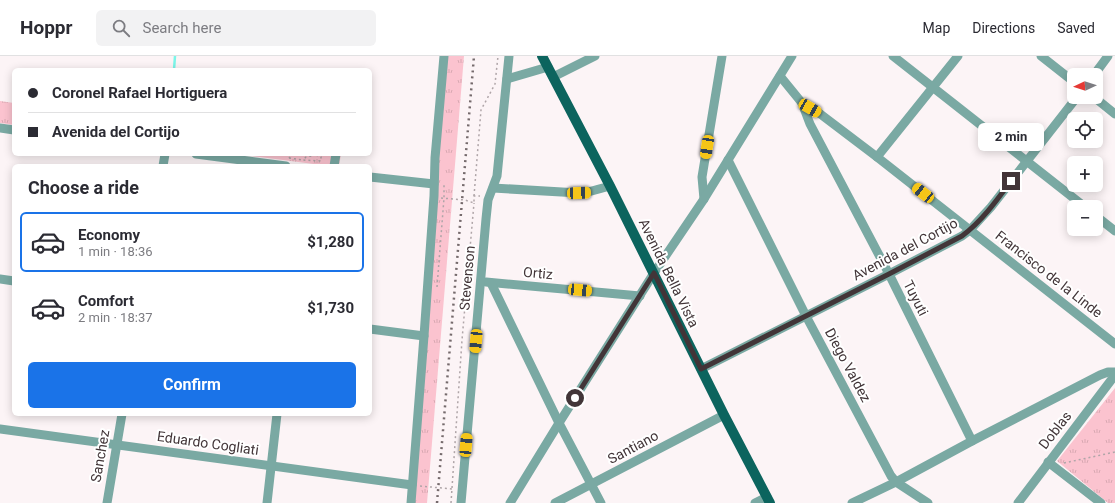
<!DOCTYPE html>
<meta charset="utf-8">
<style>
:root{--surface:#fff;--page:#f2f2f3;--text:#2b2b33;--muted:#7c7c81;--line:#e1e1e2;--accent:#1a73e8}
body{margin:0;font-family:Roboto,sans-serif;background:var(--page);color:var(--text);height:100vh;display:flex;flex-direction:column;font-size:15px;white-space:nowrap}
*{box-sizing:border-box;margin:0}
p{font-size:13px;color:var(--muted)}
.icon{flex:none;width:22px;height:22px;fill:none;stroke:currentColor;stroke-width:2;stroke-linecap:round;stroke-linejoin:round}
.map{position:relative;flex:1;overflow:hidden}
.side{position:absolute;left:12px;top:108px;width:360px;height:252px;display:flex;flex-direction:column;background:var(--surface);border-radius:6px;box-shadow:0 2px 10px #0003}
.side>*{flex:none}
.banner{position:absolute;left:12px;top:12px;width:360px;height:88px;border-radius:6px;box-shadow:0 2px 10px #0003;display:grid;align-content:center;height:88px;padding:0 16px;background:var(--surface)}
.needle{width:26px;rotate:266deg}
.tools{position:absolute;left:1067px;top:12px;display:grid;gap:8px}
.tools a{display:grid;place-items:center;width:36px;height:36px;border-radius:6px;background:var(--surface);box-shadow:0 2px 10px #0003;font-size:20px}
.end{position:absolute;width:18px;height:18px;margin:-9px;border:5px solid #423538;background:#fff;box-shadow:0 0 0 2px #fff}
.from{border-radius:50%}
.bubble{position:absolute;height:28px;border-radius:6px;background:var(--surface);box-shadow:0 2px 10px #0003;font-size:13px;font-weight:700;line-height:28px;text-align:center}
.car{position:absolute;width:12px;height:24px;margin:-12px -6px;border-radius:5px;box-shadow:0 0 3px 1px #0007;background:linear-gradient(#f5c518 24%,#345 0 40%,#f5c518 0 76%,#345 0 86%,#f5c518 0)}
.banner b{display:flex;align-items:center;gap:14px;height:38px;font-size:15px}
.banner b+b{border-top:1px solid var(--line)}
.banner i{width:10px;height:10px;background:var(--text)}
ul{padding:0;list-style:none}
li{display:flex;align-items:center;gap:12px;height:60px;margin:0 8px 6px;padding:0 8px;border:2px solid transparent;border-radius:6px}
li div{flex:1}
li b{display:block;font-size:15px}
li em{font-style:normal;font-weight:700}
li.selected{border-color:var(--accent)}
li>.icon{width:36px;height:36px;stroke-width:1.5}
h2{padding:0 16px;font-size:18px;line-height:48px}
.cta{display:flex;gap:8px;margin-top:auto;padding:8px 16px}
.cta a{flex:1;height:46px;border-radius:6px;background:var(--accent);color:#fff;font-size:16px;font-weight:700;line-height:46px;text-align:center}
header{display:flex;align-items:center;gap:24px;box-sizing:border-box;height:56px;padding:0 20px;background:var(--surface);border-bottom:1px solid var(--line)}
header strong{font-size:19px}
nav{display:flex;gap:22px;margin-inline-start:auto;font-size:14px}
.search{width:280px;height:36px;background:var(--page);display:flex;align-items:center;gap:10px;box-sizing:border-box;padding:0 14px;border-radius:6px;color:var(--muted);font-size:15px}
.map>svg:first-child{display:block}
.park{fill:url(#park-tufts)}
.pitch{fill:#fbc3cf}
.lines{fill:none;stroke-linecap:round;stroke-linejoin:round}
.stream{stroke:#7bf6e9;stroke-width:2.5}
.path{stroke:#afa5a8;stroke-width:1.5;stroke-dasharray:2 3;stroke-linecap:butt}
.minor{stroke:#7aa9a3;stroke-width:9}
.major{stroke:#0c645e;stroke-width:10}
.rail{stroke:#756a6c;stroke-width:2.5;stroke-dasharray:2 4;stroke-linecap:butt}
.route{stroke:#423538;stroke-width:5}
.labels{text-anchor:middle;stroke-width:4;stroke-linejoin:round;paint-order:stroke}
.street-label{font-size:14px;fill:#423538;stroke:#fff}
</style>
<header>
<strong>Hoppr</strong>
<div class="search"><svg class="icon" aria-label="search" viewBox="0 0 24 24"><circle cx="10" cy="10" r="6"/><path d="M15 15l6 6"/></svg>Search here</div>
<nav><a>Map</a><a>Directions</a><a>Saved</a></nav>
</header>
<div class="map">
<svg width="1115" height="447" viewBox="0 0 1115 447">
<defs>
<pattern id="park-tufts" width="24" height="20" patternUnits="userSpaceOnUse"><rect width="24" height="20" fill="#fbc3cf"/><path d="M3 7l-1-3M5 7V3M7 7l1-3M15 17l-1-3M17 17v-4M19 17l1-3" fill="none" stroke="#d8a8b2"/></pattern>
</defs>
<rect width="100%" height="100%" fill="#fcf4f6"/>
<g class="park">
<path d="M447 0H464L427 447H413L436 131Z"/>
<path d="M0 45 14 47V69L0 67Z"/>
<path d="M237 98H341L339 110H329Z"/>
<path d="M1115 332V447H1108L1057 405Z"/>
</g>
<path class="pitch" d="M0 47 14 49V63L0 61Z"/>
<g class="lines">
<path class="stream" d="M174 14 175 0"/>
<g class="path">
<path d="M285 98 290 102"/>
<path d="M316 99 321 101V105L303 104 306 101Z"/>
<path d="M289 102 303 104"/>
<path d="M474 140 481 54 495 28 498 0"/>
<path d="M441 142 465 144 474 147V140H480"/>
<path d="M437 231 444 142V127"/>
<path d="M1064 407 1115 396"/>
<path d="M420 430 452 433"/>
<path d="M451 447 462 284 474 147"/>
</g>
<g class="minor">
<path d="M893 0 1085 151"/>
<path d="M1041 0 1074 26"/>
<path d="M1094 19 1108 0"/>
<path d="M780 20 802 47 819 57 877 101 1115 288"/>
<path d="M553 21 595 0"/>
<path d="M507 23 548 11"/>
<path d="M1094 41 1115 58"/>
<path d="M802 47 810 68 889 218 972 385"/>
<path d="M0 72 14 74"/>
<path d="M196 98 286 110"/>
<path d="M877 101 958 0"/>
<path d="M728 104 806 260 891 420 896 426 928 447"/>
<path d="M163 110 165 98"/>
<path d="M334 110 336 98"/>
<path d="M370 121 434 128"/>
<path d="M493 132 579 137 588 136 610 130"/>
<path d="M704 143 702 121 722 0"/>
<path d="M1096 160 1115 175"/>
<path d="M0 223 14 225"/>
<path d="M486 226 640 240"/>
<path d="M491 227 559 367 601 447"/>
<path d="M370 273 424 280"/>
<path d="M701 313 889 218 962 180 970 174 991 151 1077 41"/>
<path d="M0 373 412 429"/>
<path d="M1048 406 1101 447"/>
<path d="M107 447 122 358"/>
<path d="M267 447 277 358"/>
<path d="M411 447 424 280 434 140 435 102 444 0"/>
<path d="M461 447 486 163 488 144 497 120 509 0"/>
<path d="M510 447 559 367 654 217 704 143 792 0"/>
<path d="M555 447 724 359"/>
<path d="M755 447 767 441"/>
<path d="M852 447 896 426 972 385 1100 319 1108 316H1115"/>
<path d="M1018 447 1115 319"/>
</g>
<path class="major" d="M542 0 610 130 724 359 770 447"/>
<path class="rail" d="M437 447 474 0"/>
</g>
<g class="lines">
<path class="route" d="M575 342 654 217 701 313 889 218 962 180C982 165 997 144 1011 125"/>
</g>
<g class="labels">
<g class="street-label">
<text transform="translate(905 193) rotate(-28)" y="5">Avenida del Cortijo</text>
<text transform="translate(538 217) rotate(5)" y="5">Ortiz</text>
<text transform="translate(669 217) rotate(64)" y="5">Avenida Bella Vista</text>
<text transform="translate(1049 218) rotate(38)" y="5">Francisco de la Linde</text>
<text transform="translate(467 222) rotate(-85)" y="5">Stevenson</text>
<text transform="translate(916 242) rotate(63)" y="5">Tuyuti</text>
<text transform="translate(848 309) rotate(62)" y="5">Diego Valdez</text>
<text transform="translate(1055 374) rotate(-52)" y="5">Doblas</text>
<text transform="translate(208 387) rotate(8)" y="5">Eduardo Cogliati</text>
<text transform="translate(633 391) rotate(-28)" y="5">Santiano</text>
<text transform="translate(100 400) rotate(-80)" y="5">Sanchez</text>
</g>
</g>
</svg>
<div class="tools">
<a><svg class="needle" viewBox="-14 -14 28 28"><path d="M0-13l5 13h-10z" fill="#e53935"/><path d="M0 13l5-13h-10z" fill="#7c7c81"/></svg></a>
<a><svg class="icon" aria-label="locate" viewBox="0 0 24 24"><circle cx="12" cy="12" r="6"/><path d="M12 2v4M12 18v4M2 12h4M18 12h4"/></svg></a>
<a>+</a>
<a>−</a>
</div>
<i class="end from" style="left:575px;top:342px"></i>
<i class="end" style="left:1011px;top:125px"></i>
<div class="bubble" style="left:978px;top:67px;width:66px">2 min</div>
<i class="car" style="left:810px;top:52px;rotate:120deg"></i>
<i class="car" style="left:707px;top:91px;rotate:189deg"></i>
<i class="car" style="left:579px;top:137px;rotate:88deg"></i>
<i class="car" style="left:923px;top:137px;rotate:308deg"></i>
<i class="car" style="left:580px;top:234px;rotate:95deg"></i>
<i class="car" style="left:476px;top:285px;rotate:185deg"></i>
<i class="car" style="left:466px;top:389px;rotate:5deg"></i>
<div class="banner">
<b><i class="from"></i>Coronel Rafael Hortiguera</b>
<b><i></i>Avenida del Cortijo</b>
</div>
<section class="side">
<h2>Choose a ride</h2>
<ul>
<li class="selected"><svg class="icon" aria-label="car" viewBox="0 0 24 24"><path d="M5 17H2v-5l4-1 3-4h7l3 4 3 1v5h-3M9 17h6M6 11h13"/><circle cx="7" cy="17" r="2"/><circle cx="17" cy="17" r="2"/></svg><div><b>Economy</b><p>1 min · 18:36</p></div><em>$1,280</em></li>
<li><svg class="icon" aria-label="car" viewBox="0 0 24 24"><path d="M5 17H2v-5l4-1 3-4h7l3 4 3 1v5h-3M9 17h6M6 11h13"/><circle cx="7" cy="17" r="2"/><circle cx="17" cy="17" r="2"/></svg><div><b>Comfort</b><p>2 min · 18:37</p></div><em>$1,730</em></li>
</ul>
<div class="cta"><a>Confirm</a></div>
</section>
</div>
